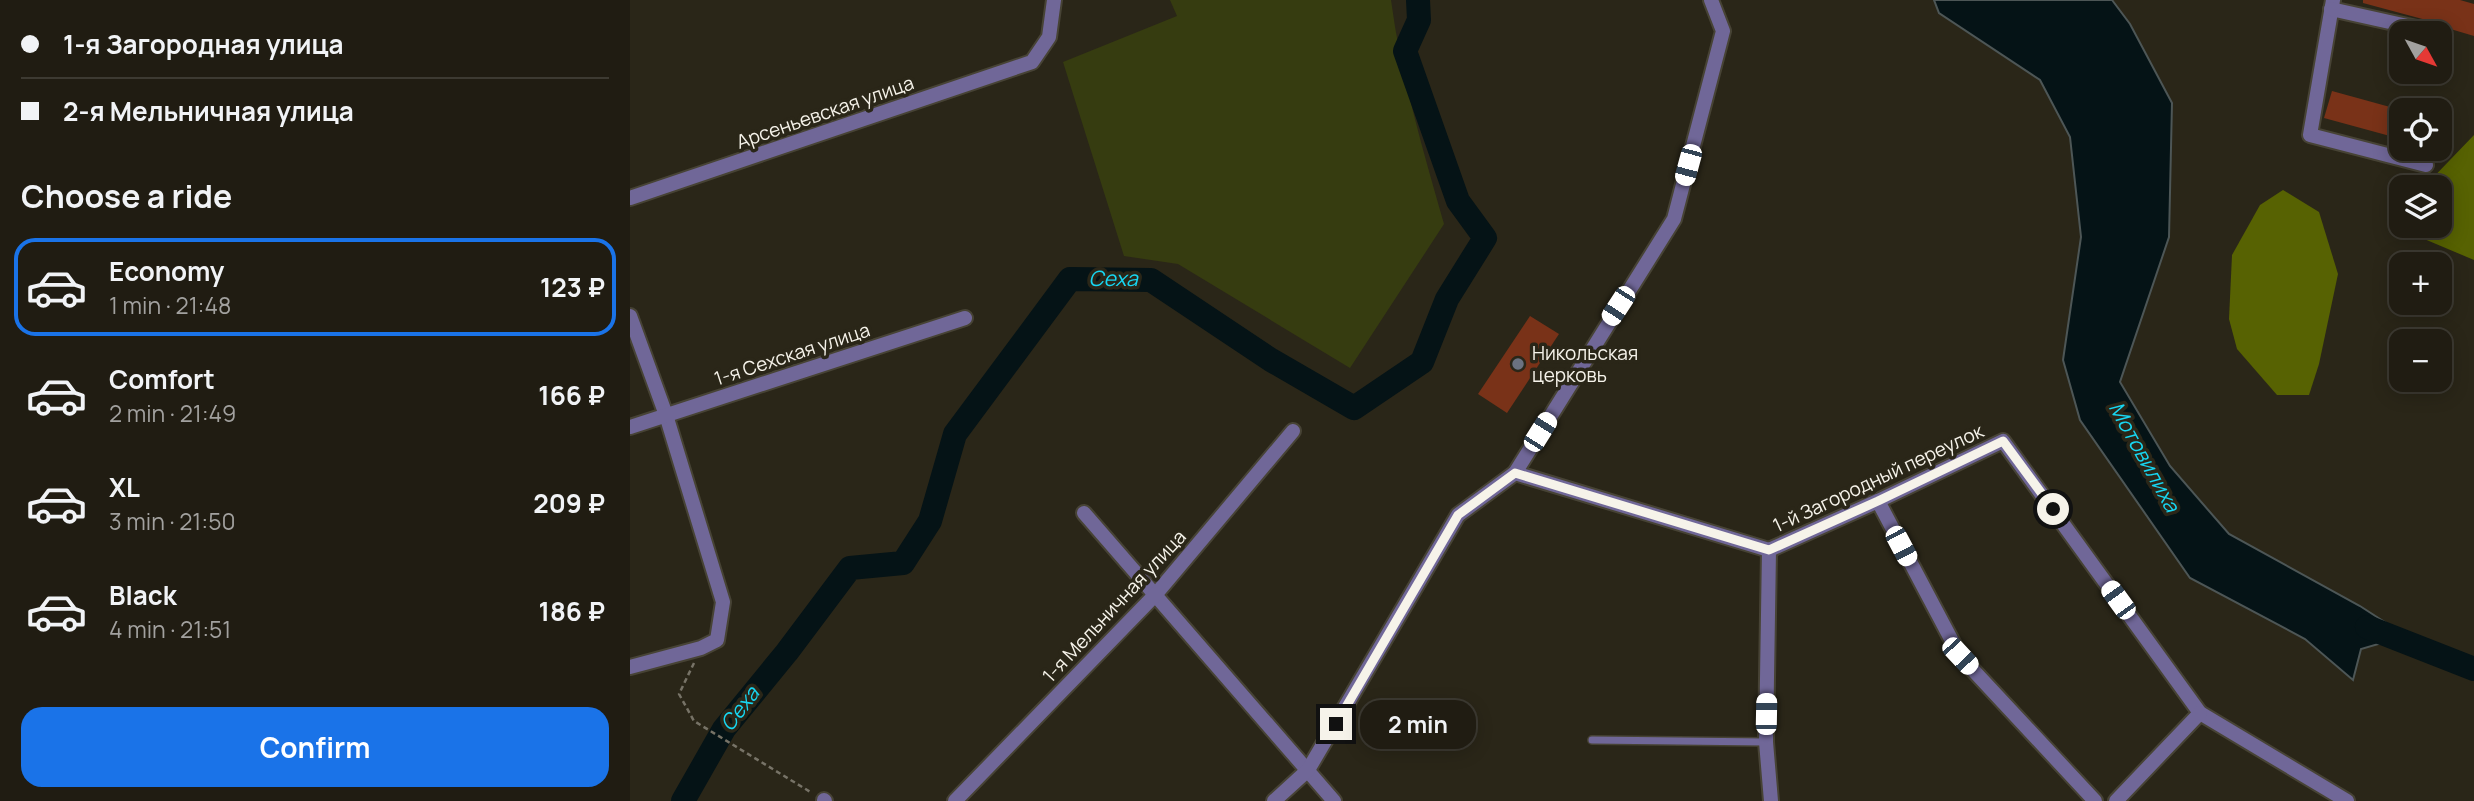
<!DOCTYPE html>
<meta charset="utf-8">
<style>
:root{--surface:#201c12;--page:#28251b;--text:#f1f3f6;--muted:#a2a19f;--line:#3d3a32;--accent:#1a73e8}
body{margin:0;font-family:Manrope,sans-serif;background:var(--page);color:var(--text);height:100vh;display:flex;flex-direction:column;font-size:26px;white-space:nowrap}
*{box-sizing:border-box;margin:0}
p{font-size:23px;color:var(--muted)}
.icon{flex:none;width:38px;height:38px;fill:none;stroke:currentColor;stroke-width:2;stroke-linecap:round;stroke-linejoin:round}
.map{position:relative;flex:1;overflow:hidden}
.details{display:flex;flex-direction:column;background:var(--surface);width:630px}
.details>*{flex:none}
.top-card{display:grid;align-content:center;height:154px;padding:0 21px;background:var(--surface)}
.needle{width:46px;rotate:130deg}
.controls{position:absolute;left:1759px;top:21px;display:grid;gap:14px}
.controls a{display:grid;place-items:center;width:63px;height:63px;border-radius:14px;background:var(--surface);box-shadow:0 4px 18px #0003,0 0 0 2px var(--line);font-size:35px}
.end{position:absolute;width:32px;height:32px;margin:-16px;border:9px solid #f6f3ea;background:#111;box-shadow:0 0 0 4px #111}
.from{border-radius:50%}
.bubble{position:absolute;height:49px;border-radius:21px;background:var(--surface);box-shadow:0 4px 18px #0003,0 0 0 2px var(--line);font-size:23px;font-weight:700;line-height:49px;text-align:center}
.car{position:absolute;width:21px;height:42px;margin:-21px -10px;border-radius:9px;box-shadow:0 0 5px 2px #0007;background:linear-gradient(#fff 24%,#345 0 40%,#fff 0 76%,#345 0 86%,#fff 0)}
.top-card b{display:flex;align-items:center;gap:24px;height:66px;font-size:26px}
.top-card b+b{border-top:2px solid var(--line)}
.top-card i{width:18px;height:18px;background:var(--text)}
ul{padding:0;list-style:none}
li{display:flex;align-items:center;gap:21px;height:98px;margin:0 14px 10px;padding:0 7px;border:4px solid transparent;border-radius:21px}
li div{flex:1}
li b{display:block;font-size:26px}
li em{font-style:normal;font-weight:700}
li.active{border-color:var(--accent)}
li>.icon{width:63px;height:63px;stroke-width:1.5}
h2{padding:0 21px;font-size:32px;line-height:84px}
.primary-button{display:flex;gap:14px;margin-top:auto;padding:14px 21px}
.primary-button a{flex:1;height:80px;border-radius:21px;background:var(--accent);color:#fff;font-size:28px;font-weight:700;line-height:80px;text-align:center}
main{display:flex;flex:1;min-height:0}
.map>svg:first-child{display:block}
.green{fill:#363c10}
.forest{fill:#576202}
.water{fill:#051316;stroke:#4d5656;stroke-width:2}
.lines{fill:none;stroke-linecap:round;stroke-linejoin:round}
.river{stroke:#051316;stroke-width:24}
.building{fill:#793218}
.service-casing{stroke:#474335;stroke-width:10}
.minor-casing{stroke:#474335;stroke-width:18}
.path{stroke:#777367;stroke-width:2.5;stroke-dasharray:5 3.5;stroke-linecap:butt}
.service{stroke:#706798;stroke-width:7}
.minor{stroke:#706798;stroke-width:14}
.route{stroke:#f6f3ea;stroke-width:9}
.worship-dot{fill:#6b7280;stroke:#2a2618;stroke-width:2.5}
.labels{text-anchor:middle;stroke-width:7;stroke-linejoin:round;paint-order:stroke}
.street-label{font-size:19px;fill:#f6f3ea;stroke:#2a2618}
.poi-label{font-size:19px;fill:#f6f3ea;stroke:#2a2618;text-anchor:start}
.water-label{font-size:21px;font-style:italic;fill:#17d6f1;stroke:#2a2618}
</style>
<main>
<section class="details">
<div class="top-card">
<b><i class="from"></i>1-я Загородная улица</b>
<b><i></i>2-я Мельничная улица</b>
</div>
<h2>Choose a ride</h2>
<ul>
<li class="active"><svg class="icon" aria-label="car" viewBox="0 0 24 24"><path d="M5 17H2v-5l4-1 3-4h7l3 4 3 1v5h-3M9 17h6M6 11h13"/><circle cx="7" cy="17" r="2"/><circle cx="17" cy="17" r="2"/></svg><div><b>Economy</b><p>1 min · 21:48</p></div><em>123 ₽</em></li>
<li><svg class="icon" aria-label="car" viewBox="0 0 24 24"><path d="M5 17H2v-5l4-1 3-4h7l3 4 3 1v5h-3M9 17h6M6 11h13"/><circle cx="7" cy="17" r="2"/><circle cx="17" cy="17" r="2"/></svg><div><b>Comfort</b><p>2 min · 21:49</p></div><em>166 ₽</em></li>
<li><svg class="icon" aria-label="car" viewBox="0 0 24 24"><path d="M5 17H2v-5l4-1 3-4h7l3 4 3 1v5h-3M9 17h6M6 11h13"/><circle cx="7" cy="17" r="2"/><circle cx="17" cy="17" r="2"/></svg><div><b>XL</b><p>3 min · 21:50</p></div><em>209 ₽</em></li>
<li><svg class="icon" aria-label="car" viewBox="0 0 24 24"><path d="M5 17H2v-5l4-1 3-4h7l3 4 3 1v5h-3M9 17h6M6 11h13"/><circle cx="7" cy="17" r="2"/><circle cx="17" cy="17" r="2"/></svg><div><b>Black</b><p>4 min · 21:51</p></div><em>186 ₽</em></li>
</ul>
<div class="primary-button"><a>Confirm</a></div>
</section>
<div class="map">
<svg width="1844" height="801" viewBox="0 0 1844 801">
<rect width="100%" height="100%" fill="#2a2618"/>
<path class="green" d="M540 0H761C771 76 793 150 814 224L720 368 548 264 494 256 433 62 547 16Z"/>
<g class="forest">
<path d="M1844 135V260L1780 233 1782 226H1810V187H1794Z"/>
<path d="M1653 190 1689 212 1708 274 1689 364 1679 395H1647L1607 349 1599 319 1602 255 1630 205Z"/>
</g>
<path class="water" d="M1304 0H1482L1500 24 1542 103 1539 237 1490 382 1540 466 1599 534 1730 606 1776 636 1731 649 1723 680 1675 639 1560 578 1450 420 1433 360 1451 237 1440 137 1410 80 1309 13Z"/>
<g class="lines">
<g class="river">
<path d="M1737 627 1844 669"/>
<path d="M53 801 94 729 157 652 220 568 273 563 300 521 325 434 440 279 521 280 641 360 724 408 792 362 817 299 855 238 828 201 775 51 789 20 788 0"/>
</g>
</g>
<g class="building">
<path d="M1733 0H1830L1844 4V36L1817 28 1811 24 1733 3Z"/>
<path d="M1702 91 1771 110V139L1694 118Z"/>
<path d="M1810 120 1822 124 1813 157H1810Z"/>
<path d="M900 316 929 334 877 413 848 394Z"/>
</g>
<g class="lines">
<g class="service-casing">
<path id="service" d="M962 740 1136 742"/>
</g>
<g class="minor-casing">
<g id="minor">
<path d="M1703 0 1680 135 1796 165"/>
<path d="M1701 9 1809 33"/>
<path d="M0 198 402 62 419 37 424 0"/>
<path d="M0 316 36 415 93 602 87 640 71 648 0 667"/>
<path d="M0 427 335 318"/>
<path d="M885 473 1139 550"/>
<path d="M1248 501 1330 656 1465 801"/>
<path d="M454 513 704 801"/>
<path d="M1139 550 1248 501 1373 441 1570 713 1717 801"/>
<path d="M1139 550 1136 742 1141 801"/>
<path d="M194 800 195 801"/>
<path d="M325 801 526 594 663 431"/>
<path d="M644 801 678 770 828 515 885 473 1044 219 1093 31 1081 0"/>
<path d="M1486 801 1570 713"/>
</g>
</g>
<path class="path" d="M64 663 49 694 64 721 182 793"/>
<use href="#service" class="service"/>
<use href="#minor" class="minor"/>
</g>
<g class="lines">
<path class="route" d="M706 724 828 515 885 473 1139 550 1248 501 1373 441 1423 509"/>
</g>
<circle class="worship-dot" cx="888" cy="364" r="7"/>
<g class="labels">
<g class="street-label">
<text transform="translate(195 112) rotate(-19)" y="7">Арсеньевская улица</text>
<text transform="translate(162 354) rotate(-18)" y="7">1-я Сехская улица</text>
<text transform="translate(1248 478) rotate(-25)" y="7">1-й Загородный переулок</text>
<text transform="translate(484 606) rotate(-47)" y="7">1-я Мельничная улица</text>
</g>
<g class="poi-label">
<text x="902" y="360">Никольская<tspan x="902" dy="22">церковь</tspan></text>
</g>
<g class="water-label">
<text x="483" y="286">Сеха</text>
<text transform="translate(1514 457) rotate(61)" y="7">Мотовилиха</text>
<text transform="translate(110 709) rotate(-53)" y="7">Сеха</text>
</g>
</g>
</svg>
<div class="controls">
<a><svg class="needle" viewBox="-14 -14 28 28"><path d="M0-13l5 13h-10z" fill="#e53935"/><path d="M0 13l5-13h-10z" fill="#a2a19f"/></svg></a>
<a><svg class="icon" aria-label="locate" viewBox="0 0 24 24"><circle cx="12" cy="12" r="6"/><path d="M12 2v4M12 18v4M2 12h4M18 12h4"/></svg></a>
<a><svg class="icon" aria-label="layers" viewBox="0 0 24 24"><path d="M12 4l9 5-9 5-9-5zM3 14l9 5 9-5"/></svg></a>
<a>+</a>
<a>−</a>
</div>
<i class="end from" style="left:1423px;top:509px"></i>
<i class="end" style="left:706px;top:724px"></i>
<div class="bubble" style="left:730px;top:700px;width:116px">2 min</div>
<i class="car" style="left:1058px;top:165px;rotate:195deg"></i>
<i class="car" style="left:988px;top:306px;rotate:213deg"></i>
<i class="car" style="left:910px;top:432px;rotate:32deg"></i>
<i class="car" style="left:1271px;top:546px;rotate:152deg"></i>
<i class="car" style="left:1488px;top:600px;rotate:324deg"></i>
<i class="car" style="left:1330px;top:656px;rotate:137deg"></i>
<i class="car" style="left:1136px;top:714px;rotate:1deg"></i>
</div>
</main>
